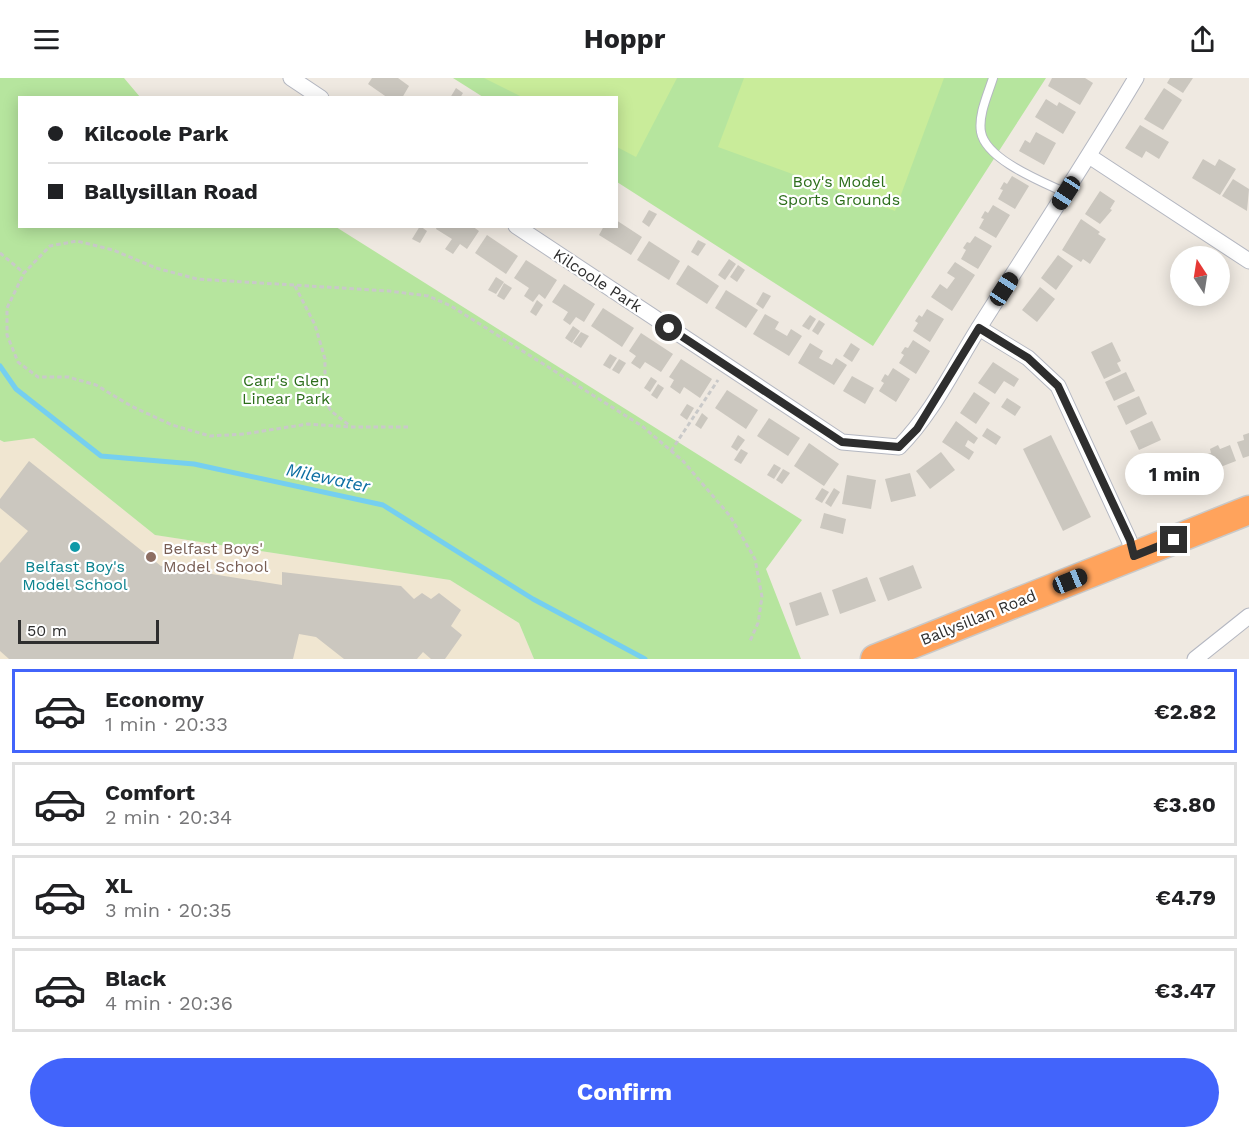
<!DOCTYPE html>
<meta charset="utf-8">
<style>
:root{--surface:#fff;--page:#f2f2f2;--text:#202124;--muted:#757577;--line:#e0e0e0;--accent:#4264fb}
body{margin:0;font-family:"Work Sans",sans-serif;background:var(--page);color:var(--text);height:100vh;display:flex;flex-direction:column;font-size:22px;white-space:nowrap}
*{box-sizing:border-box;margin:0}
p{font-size:20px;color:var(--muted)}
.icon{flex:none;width:33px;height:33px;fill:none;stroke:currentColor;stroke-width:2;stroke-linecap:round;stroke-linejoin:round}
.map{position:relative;height:581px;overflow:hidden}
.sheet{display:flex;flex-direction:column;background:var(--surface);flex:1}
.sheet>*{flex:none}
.guide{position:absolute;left:18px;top:18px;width:600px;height:132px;border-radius:0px;box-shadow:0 3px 15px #0003;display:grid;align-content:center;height:132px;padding:0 30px;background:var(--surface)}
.needle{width:39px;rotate:348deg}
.tools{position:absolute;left:1170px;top:168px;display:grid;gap:12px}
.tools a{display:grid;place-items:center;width:60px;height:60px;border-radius:50%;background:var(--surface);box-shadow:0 3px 15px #0003;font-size:30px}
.scale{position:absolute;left:18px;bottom:15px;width:141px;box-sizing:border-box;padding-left:6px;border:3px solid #2e2e2e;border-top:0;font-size:16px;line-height:21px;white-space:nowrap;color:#2e2e2e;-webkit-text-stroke:4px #fff;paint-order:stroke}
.end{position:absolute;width:27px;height:27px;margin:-14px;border:8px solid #2e2e2e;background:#fff;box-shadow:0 0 0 3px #fff}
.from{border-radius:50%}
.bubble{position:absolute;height:42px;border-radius:21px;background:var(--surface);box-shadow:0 3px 15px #0003;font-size:20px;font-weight:700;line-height:42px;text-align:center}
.car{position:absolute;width:18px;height:36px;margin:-18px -9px;border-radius:8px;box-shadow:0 0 4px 2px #0007;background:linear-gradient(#222 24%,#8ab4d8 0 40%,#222 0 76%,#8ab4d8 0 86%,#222 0)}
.guide b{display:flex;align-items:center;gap:21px;height:57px;font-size:22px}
.guide b+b{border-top:2px solid var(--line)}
.guide i{width:15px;height:15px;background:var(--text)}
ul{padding:10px 0 0;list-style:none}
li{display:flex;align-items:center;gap:18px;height:84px;margin:0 12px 9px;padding:0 18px;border:3px solid var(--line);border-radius:0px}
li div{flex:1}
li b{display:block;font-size:22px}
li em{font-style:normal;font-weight:700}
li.on{border-color:var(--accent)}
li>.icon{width:54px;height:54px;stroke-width:1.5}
.button{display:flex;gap:12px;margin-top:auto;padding:12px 30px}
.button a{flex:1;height:69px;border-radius:36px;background:var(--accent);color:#fff;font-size:24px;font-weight:700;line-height:69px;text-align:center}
header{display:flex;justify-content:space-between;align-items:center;height:78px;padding:0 30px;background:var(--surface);font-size:27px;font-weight:700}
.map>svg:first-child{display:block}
.education{fill:#f0e6d1}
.green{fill:#b6e59e}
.pitch{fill:#c9ec9a}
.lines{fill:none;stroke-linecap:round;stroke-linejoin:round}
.stream{stroke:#75cff0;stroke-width:5}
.building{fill:#cbc7bf}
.lane-casing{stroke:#b4b7c1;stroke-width:10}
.street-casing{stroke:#b4b7c1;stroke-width:17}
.highway-casing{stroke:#c9c9c9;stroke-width:31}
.path{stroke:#c9c9c9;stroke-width:3;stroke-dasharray:4.5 3;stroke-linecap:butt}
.lane{stroke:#fff;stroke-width:8}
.street{stroke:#fff;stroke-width:15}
.highway{stroke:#ffa35c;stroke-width:28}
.route{stroke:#2e2e2e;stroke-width:8}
.culture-dot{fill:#0f9aa8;stroke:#fff;stroke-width:2}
.education-dot{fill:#8d6e63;stroke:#fff;stroke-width:2}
.labels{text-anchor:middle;stroke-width:4.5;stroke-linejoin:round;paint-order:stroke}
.park-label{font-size:16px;fill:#2c6e1b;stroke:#fff}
.street-label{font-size:16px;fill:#2e2e2e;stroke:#fff}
.education-label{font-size:16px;fill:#785e54;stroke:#fff;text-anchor:start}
.culture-label{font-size:16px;fill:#0d838f;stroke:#fff}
.water-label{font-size:18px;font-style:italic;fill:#0d6fa3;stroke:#fff}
</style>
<header><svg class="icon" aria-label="menu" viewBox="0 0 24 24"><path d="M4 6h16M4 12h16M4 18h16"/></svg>Hoppr<svg class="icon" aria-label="share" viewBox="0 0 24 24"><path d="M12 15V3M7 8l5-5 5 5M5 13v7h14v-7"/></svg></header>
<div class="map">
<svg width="1249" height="581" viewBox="0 0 1249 581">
<rect width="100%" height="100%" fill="#efe9e1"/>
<path class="education" d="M33 359 155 457 450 502 519 545 534 581H0V362L4 364Z"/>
<g class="green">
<path d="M0 0H124L140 19 20 20V148L336 149 802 442 766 491 801 581H534L519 545 450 502 155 457 34 360 4 364 0 362Z"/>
<path d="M453 0H1046L873 268 617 104 616 20 483 19Z"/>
</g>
<g class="pitch">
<path d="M484 0H677L636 79 617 69 616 20 522 19Z"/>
<path d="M744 0H944L895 133 718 69Z"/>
</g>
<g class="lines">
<path class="stream" d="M0 288 16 311 101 378 194 386 383 427 533 521 645 581"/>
</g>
<g class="building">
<path d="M372 0H398L409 8 402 20H388L368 6Z"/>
<path d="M1052 0H1085L1093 5 1080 27 1048 8Z"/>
<path d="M1170 0H1193L1183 15 1167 5Z"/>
<path d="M456 10 463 15 460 20H450Z"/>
<path d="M1164 10 1182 22 1163 52 1144 41Z"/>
<path d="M1046 21 1057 28 1059 24 1076 34 1063 56 1035 39Z"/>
<path d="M1140 47 1169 64 1159 81 1146 73 1142 80 1125 70Z"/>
<path d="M1036 54 1056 65 1044 87 1019 73 1025 62 1030 65Z"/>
<path d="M1203 81 1215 88 1219 81 1236 91 1220 117 1192 100Z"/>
<path d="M1012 98 1029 108 1015 131 998 121 1003 112 1000 111 1004 104 1007 106Z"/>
<path d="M1233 101 1249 111 1247 133 1222 118Z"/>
<path d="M1100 113 1115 123 1110 131 1112 132 1100 146 1085 136Z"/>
<path d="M993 127 1010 137 996 160 979 150 984 141 981 140 985 133 988 135Z"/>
<path d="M649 132 657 136 649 149 642 144Z"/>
<path d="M1081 141 1100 154 1098 156 1106 161 1090 186 1083 181 1081 184 1062 172Z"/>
<path d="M616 142 642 159 631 177 599 157 604 148H616Z"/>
<path d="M420 148 427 153 420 165 412 161Z"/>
<path d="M437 148H472L479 153 467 171 460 166 453 176 445 171 452 161 436 151Z"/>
<path d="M487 157 518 178 506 196 475 175Z"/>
<path d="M975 158 992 168 978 191 961 181 966 172 963 170 967 164 970 165Z"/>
<path d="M698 162 706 166 698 178 691 174Z"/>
<path d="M649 163 680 183 669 202 637 182Z"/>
<path d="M1058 177 1073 188 1056 212 1041 200Z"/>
<path d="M729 181 736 186 725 202 718 197Z"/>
<path d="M526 182 557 202 545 221 539 216 533 224 524 218 529 210 514 200Z"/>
<path d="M955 184 975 197 952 233 931 219 940 206 947 211 955 200 947 195Z"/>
<path d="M688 187 719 208 707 226 676 206Z"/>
<path d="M738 187 745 192 737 204 730 199Z"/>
<path d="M496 199 504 204 496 216 488 212Z"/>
<path d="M504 205 512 210 504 222 497 218Z"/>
<path d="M564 206 595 226 584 244 576 239 570 247 563 242 568 234 552 224Z"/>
<path d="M1040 209 1055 221 1037 244 1022 232Z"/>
<path d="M726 212 758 232 746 250 715 230Z"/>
<path d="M763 214 771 218 763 231 756 226Z"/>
<path d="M537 222 543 227 536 238 530 234Z"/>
<path d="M603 230 634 250 622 269 591 248Z"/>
<path d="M927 231 944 241 930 264 913 253 918 245 915 243 919 237 922 239Z"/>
<path d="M765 236 779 244 775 251 787 258 791 251 802 258 789 278 753 256Z"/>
<path d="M810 237 816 241 809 252 802 248Z"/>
<path d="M819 242 825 246 818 257 812 253Z"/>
<path d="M573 248 580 253 572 265 565 260Z"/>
<path d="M581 254 589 258 581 270 573 265Z"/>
<path d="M641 255 673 276 661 294 645 284 640 291 631 285 636 278 629 273Z"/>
<path d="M913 262 930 273 916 296 899 285 904 277 901 275 905 269 908 270Z"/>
<path d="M1112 264 1121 283 1117 285 1121 293 1104 301 1091 274Z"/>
<path d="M810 265 823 273 819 280 832 287 836 280 847 287 834 307 798 285Z"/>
<path d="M851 265 860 271 852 284 843 278Z"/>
<path d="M610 276 617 280 610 291 603 287Z"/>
<path d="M619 281 626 285 619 296 612 292Z"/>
<path d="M681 281 712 301 700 320 684 309 680 316 670 309 674 302 669 299Z"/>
<path d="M993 284 1019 301 1014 309 1004 303 995 316 978 305Z"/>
<path d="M893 290 910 301 896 324 879 313 884 305 881 303 885 296 888 298Z"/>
<path d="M1126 294 1135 313 1114 323 1105 304Z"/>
<path d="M852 298 874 310 865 326 843 313Z"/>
<path d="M651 299 657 303 650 314 644 310Z"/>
<path d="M658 306 664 310 657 321 651 317Z"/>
<path d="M727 312 758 332 746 351 715 330Z"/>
<path d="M974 314 990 325 976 346 960 335Z"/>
<path d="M1139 318 1147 336 1126 347 1117 328Z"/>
<path d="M1007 320 1021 329 1015 338 1001 329Z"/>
<path d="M687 326 694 330 687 342 680 337Z"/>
<path d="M702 335 708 340 701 351 695 347Z"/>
<path d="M769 340 800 360 788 378 757 358Z"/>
<path d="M956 343 978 360 974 366 968 362 965 368 974 374 969 382 942 364Z"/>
<path d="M1152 343 1161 362 1139 372 1130 353Z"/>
<path d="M987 350 1001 359 996 367 982 358Z"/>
<path d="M1249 355V378L1243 380 1237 364 1244 362 1243 357Z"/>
<path d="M738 357 745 362 737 373 731 369Z"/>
<path d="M1051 357 1091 439 1063 453 1023 371Z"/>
<path d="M809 365 839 386 824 408 794 388Z"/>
<path d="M1218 367 1220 371 1230 367 1236 383 1210 393 1204 377 1211 375 1210 371Z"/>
<path d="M741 371 748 375 741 386 734 382Z"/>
<path d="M941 374 955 392 930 411 916 393Z"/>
<path d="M1176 380 1179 387 1191 382 1198 397 1165 411 1156 388Z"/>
<path d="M29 383 161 488 282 507V494L401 508 414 521 422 515 431 521 439 515 461 532 451 548 462 557 445 581H431L423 574 417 581H344L316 559 299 556 293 581H9L0 573V485L28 453 0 430V421Z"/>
<path d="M774 386 781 390 774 401 767 397Z"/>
<path d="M783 391 790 395 782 406 776 402Z"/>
<path d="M910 395 916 418 891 424 885 401Z"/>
<path d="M847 397 876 402 871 431 842 426Z"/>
<path d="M822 410 829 414 822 425 815 421Z"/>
<path d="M834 410 840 414 831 429 825 425Z"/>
<path d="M824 435 846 441 843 456 820 450Z"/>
<path d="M913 487 922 510 888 523 879 500Z"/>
<path d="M867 499 876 523 840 536 832 512Z"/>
<path d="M821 514 829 537 796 548 789 525Z"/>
</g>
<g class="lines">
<g class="lane-casing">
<path id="lane" d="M993 0C988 16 978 37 981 54 986 82 1043 104 1066 115"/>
</g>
<g class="street-casing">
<g id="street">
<path d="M291 0 321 20"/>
<path d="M1089 78 1249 183"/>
<path d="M516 148 842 364 899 369C933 335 954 289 980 248 1032 166 1086 84 1136 0"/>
<path d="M979 250 1028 280 1058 308 1129 462 1134 478"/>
<path d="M1195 581 1249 538"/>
</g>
</g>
<g class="highway-casing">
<path id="highway" d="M875 581 1249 432"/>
</g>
<g class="path">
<path d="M0 175 24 195"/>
<path d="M295 208 315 247 325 281V322L331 333 350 348"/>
<path d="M408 349H351L308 346 244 356 210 358 172 347 131 328 96 307 68 299H38L18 284 7 257V230L24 195 50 168 77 163 113 172 156 190 197 201 389 213 428 218 451 228 642 348 683 383 730 438 755 481 762 519 758 545 750 563"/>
<path d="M671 373 718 302"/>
</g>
<use href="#lane" class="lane"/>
<use href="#street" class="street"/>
<use href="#highway" class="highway"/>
</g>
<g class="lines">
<path class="route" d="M669 250 842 364 899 369 917 351 979 250 1028 280 1058 308 1130 462 1134 478 1174 462"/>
</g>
<circle class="culture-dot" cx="75" cy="469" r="6"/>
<circle class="education-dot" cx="151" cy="479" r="6"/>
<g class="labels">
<g class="park-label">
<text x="839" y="109">Boy's Model<tspan x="839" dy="18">Sports Grounds</tspan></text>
<text x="286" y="308">Carr's Glen<tspan x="286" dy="18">Linear Park</tspan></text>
</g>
<g class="street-label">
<text transform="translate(598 202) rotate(33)" y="6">Kilcoole Park</text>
<text transform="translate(978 539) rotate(-22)" y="6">Ballysillan Road</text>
</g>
<g class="education-label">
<text x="163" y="476">Belfast Boys'<tspan x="163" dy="18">Model School</tspan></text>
</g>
<g class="culture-label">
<text x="75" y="494">Belfast Boy's<tspan x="75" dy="18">Model School</tspan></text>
</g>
<g class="water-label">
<text transform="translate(328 400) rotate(12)" y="6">Milewater</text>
</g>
</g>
</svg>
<div class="tools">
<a><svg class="needle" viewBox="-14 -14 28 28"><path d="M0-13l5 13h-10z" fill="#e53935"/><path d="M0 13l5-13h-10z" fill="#757577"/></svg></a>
</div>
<div class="scale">50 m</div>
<i class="end from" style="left:669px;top:250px"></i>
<i class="end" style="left:1174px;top:462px"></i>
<div class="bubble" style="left:1125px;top:375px;width:99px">1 min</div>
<i class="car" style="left:1066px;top:115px;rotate:213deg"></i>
<i class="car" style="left:1004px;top:211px;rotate:33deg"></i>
<i class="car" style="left:1070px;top:503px;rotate:68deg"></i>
<div class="guide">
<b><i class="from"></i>Kilcoole Park</b>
<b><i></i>Ballysillan Road</b>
</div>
</div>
<section class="sheet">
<ul>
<li class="on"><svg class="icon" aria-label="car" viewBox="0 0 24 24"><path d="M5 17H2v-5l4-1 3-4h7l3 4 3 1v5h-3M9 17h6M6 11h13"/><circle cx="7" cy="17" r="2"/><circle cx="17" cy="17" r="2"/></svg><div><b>Economy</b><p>1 min · 20:33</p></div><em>€2.82</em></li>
<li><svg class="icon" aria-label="car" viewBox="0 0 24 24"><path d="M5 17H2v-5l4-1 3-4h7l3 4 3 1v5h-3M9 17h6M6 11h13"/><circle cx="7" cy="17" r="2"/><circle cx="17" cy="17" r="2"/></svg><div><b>Comfort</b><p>2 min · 20:34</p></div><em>€3.80</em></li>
<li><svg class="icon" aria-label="car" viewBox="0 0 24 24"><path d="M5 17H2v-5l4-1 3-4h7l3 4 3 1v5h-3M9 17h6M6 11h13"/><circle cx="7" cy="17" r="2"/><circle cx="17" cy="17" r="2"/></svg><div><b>XL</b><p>3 min · 20:35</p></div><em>€4.79</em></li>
<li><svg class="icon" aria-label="car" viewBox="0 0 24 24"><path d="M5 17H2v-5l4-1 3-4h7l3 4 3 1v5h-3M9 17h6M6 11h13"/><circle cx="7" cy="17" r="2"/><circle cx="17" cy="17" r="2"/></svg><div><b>Black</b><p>4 min · 20:36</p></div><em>€3.47</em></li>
</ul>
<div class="button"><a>Confirm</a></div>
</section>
